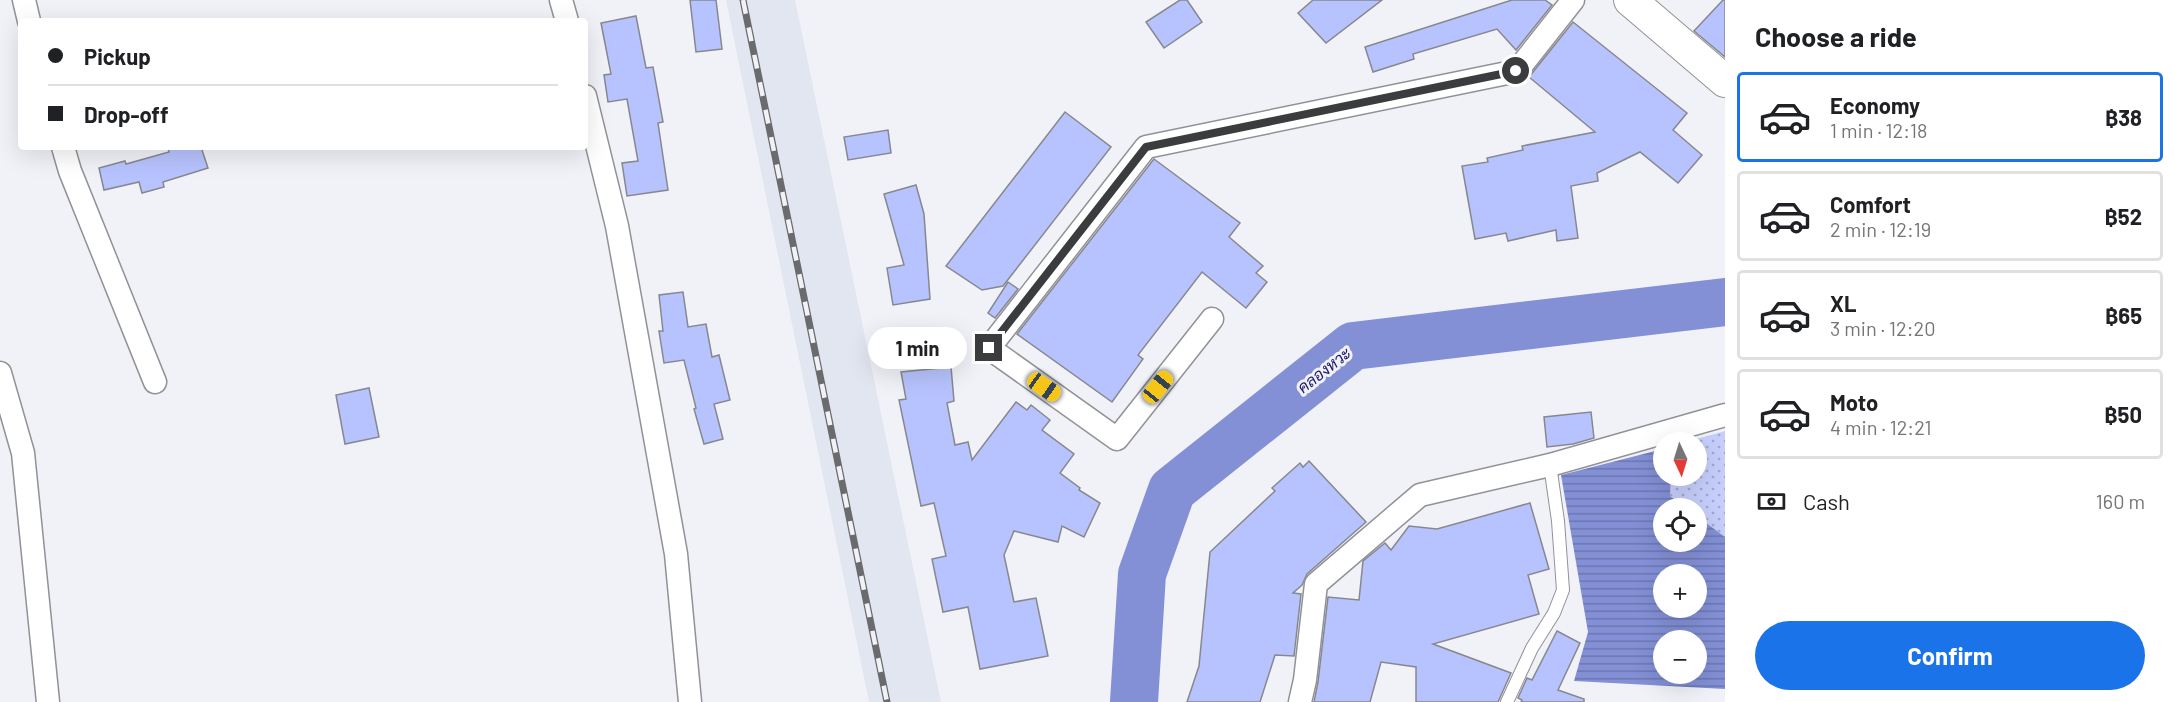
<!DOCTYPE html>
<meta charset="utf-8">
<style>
:root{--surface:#fff;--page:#f6f6f6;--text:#202124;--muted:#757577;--line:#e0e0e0;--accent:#1a73e8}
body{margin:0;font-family:Barlow,Sarabun,sans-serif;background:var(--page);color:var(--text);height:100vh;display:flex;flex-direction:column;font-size:22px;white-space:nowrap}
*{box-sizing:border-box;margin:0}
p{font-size:20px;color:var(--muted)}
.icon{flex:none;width:33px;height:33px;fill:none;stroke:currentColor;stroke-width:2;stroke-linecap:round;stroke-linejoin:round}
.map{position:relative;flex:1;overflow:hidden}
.details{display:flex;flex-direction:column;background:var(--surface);width:450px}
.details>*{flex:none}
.guide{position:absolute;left:18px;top:18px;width:570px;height:132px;border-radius:6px;box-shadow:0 6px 24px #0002;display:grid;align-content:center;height:132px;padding:0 30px;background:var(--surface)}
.needle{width:39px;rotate:176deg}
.tools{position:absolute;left:1653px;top:432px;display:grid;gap:12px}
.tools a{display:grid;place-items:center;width:54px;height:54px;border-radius:50%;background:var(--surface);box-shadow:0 6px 24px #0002;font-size:30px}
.end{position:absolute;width:27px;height:27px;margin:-14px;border:8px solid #3b3c3e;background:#fff;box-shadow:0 0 0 3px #fff}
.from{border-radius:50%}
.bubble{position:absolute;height:42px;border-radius:21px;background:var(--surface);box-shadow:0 6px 24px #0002;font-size:20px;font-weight:700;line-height:42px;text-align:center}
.car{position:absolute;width:18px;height:36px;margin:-18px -9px;border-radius:8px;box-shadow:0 0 4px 2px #0007;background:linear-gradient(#f5c518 24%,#345 0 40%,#f5c518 0 76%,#345 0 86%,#f5c518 0)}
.guide b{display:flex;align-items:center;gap:21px;height:57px;font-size:22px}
.guide b+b{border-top:2px solid var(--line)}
.guide i{width:15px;height:15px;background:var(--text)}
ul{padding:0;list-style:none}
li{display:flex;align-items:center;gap:18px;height:90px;margin:0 12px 9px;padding:0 18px;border:3px solid var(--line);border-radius:6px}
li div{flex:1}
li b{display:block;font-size:22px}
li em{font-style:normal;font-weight:700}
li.current{border-color:var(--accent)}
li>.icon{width:54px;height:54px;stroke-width:1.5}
h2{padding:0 30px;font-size:27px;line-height:72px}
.pay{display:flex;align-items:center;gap:15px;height:66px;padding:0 30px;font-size:22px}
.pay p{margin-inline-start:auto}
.cta{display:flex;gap:12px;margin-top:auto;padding:12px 30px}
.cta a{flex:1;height:69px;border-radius:36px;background:var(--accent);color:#fff;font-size:24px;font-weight:700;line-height:69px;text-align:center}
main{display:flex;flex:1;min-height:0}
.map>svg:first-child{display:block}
.built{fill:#e2e6f1}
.grass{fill:url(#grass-dots)}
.water{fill:url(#water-rules);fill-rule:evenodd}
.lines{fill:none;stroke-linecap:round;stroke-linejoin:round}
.river{stroke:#8390d6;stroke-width:48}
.building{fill:#b7c3fe;stroke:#87888d;stroke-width:1.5}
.lane-casing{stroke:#919297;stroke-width:14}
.street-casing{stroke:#919297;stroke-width:25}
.secondary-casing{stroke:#919297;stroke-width:34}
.lane{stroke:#fff;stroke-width:12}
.street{stroke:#fff;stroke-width:22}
.secondary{stroke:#fff;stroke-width:32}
.rail-casing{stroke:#6a6b6d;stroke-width:7}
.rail{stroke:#f1f2f7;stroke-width:4.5;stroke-dasharray:14;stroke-linecap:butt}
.route{stroke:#3b3c3e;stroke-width:8}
.labels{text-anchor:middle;stroke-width:6;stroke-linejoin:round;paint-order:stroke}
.water-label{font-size:16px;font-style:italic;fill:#1c1869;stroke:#f1f2f7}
</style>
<main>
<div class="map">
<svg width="1725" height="702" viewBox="0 0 1725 702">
<defs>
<pattern id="grass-dots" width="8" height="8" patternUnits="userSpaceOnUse" patternTransform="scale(1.5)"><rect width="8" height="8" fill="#c6cffb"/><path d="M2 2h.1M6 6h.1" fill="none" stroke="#a2a9cd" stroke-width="1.8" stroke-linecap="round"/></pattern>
<pattern id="water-rules" width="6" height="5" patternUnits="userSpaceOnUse" patternTransform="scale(1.5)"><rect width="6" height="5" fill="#8390d6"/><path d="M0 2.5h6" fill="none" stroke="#6c77af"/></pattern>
</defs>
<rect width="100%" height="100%" fill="#f1f2f7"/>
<path class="built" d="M726 0H795L941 702H869Z"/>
<path class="grass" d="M1725 431V537L1697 516 1696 508H1686L1670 496 1671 476H1696V442H1686Z"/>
<path class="water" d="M1663 449 1664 476H1671L1670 496 1686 508H1664V542H1696L1697 516 1725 537V689L1574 681 1588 632 1561 475ZM1664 574H1696V608H1664ZM1664 640H1696V674H1664Z"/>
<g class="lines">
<path class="river" d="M1134 702 1142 574 1172 490 1353 346 1725 302"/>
</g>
<g class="building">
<path d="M690 0H716L722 49 696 52Z"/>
<path d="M1180 0H1187L1202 22 1164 48 1146 22Z"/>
<path d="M1313 0H1382L1326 43 1298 13Z"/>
<path d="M1512 0H1545L1552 5 1516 50 1497 29 1413 54 1414 59 1373 72 1365 47Z"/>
<path d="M1723 0H1725V57L1694 31Z"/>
<path d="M636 16 646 68 653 67 663 122 658 123 668 190 627 196 622 163 638 161 627 99 608 102 604 75 611 74 601 23Z"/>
<path d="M1573 22 1687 113 1673 130 1702 155 1678 183 1640 152 1597 173 1598 181 1571 186 1578 238 1557 241 1556 230 1508 241 1506 233 1475 239 1462 166 1488 162 1487 158 1523 150 1522 146 1595 132 1529 77Z"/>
<path d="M1065 112 1111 147 1003 286 982 290 946 266Z"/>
<path d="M888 130 891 153 848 160 844 137Z"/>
<path d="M168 147H201L208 168 163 182 164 187 142 193 139 182 104 190 99 168 125 161 126 164 169 152Z"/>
<path d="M1154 159 1240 223 1229 237 1263 266 1256 273 1267 282 1246 308 1202 272 1138 355 1143 359 1112 402 1017 334Z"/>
<path d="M916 185 924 214 930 299 893 305 887 268 904 265 884 194Z"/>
<path d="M1008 282 1018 289 995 318 988 313Z"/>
<path d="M683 292 688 327 706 324 712 357 719 355 730 400 714 404 723 439 704 444 694 409 696 408 684 360 664 363 659 331H663L659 295Z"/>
<path d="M951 367 954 401 947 403 955 445 968 442 972 460 1016 402 1027 410 1031 405 1050 420 1042 430 1074 454 1060 473 1080 488 1079 490 1100 503 1084 537 1062 526 1058 542 1014 531 1004 555 1014 602 1036 598 1048 656 980 669 968 607 943 612 932 559 946 556 934 503 921 506 899 400 906 399 901 372Z"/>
<path d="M369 388 379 437 345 444 336 395Z"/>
<path d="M1591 412 1594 438 1573 444 1547 447 1544 417Z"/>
<path d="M1309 461 1366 522 1307 574 1302 585 1293 593 1301 594 1294 656 1275 655 1260 702H1187L1199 666 1210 552 1275 491 1272 488 1300 463 1303 467Z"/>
<path d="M1530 503 1549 569 1528 575 1539 614 1433 644 1511 673 1498 702H1416V667L1381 662 1370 702H1314L1318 682 1328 597 1359 600 1363 561 1385 543 1391 550 1409 526 1437 529Z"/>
<path d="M1557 631 1580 643 1558 690 1584 699V702H1521L1522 700 1518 698 1527 678 1532 680Z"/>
</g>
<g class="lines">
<g class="lane-casing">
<path id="lane" d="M1507 702 1532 648 1554 613 1563 590 1558 521 1550 465"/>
</g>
<g class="street-casing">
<g id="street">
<path d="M24 0 29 21"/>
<path d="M561 0 567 21"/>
<path d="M585 96 617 226 676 554 690 702"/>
<path d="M63 147 70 171 155 382"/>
<path d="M1212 319 1117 439 989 348 1146 147 1517 71 1573 0"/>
<path d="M0 373 23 453 48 702"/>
<path d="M1300 702 1305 680 1316 584 1420 495 1550 465 1725 415"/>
</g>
</g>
<g class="secondary-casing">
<path id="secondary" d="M1630 0 1725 81"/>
</g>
<use href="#lane" class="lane"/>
<use href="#street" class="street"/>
<use href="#secondary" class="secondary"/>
<g class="rail-casing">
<path id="rail" d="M743 0 887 702"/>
</g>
<use href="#rail" class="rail"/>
</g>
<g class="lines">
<path class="route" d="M989 348 1146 147 1516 71"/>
</g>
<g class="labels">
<g class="water-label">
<text transform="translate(1324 370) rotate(-38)" y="6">คลองหวะ</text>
</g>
</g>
</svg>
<div class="tools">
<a><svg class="needle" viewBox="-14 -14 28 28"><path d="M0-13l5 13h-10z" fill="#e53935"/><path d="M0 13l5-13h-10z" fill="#757577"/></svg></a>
<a><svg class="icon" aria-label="locate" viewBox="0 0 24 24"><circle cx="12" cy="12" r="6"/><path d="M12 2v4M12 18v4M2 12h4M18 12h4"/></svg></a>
<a>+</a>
<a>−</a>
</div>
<i class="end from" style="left:1516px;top:71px"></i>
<i class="end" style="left:989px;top:348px"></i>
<div class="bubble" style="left:868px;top:327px;width:99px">1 min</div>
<i class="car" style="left:1044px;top:387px;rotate:125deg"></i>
<i class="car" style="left:1158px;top:387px;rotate:39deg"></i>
<div class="guide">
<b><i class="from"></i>Pickup</b>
<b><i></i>Drop-off</b>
</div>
</div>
<section class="details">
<h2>Choose a ride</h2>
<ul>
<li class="current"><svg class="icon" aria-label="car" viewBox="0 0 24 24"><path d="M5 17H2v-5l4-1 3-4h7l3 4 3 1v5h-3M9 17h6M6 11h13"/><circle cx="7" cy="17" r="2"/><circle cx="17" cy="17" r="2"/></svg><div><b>Economy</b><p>1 min · 12:18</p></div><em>฿38</em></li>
<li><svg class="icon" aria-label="car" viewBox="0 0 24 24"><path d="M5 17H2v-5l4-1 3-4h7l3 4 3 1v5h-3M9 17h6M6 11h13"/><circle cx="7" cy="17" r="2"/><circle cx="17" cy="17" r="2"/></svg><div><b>Comfort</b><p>2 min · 12:19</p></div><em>฿52</em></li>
<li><svg class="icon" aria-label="car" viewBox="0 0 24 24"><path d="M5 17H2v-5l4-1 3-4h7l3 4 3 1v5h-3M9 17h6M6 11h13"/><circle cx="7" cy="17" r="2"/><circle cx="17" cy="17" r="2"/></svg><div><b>XL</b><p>3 min · 12:20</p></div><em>฿65</em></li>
<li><svg class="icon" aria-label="car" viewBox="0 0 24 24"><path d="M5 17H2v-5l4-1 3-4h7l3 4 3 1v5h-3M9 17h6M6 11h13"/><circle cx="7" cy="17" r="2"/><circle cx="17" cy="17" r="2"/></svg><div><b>Moto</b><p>4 min · 12:21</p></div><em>฿50</em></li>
</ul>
<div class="pay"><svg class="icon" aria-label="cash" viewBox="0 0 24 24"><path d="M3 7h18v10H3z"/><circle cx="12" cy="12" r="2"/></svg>Cash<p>160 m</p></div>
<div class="cta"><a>Confirm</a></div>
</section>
</main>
